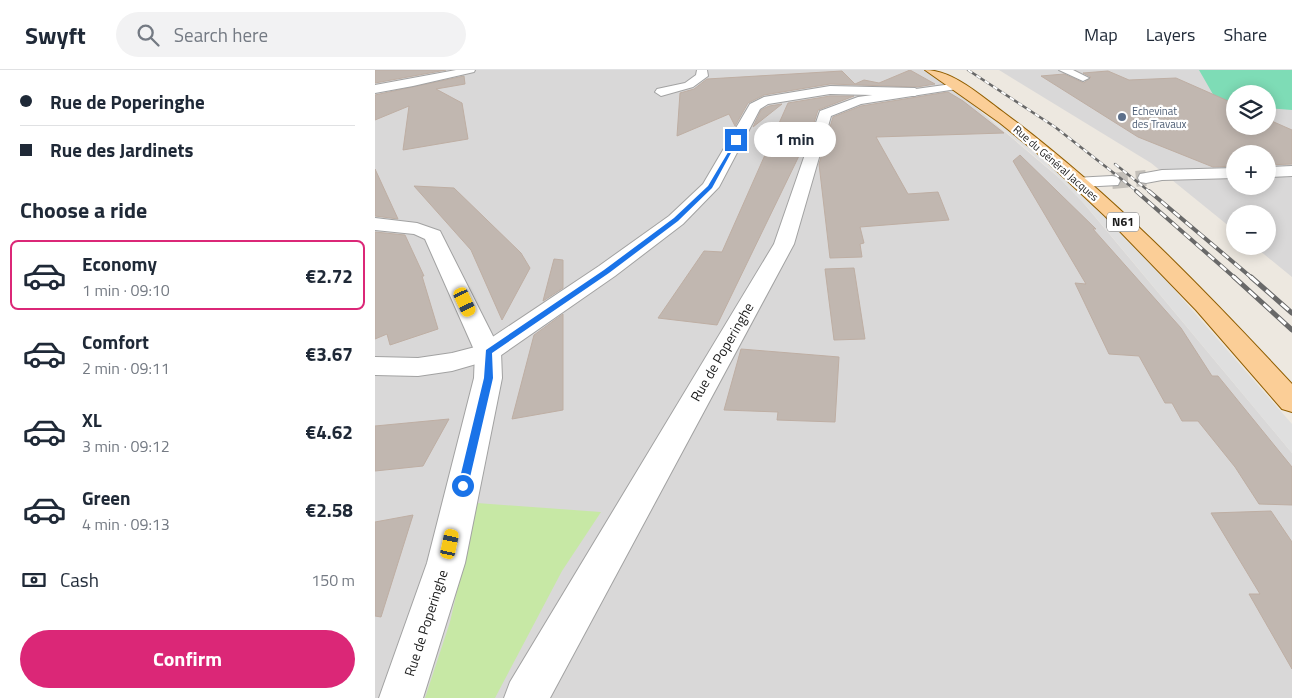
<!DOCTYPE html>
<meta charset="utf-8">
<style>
:root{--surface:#fff;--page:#f2f2f3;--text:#1f2937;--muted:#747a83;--line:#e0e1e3;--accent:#db2777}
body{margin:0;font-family:"Titillium Web",sans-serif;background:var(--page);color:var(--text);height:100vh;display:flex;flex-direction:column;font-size:19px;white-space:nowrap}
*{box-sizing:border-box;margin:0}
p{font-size:16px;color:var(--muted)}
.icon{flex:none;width:28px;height:28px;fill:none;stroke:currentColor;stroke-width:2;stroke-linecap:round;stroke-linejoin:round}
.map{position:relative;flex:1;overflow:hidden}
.drawer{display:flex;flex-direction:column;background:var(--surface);width:375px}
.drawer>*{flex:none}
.top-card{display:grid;align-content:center;height:110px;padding:0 20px;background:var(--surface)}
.controls{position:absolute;left:851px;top:15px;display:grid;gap:10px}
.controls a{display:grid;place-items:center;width:50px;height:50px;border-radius:50%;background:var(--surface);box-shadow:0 2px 12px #0003;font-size:25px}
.end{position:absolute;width:22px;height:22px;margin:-11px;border:6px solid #1a73e8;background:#fff;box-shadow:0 0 0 2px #fff}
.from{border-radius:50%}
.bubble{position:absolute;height:35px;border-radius:18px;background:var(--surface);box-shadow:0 2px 12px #0003;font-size:16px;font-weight:700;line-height:35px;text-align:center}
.car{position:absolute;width:15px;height:30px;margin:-15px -8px;border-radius:6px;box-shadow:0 0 4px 1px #0007;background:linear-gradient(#f5c518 24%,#345 0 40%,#f5c518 0 76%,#345 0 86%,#f5c518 0)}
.top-card b{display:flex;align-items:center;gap:18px;height:48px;font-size:19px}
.top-card b+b{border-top:1px solid var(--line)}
.top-card i{width:12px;height:12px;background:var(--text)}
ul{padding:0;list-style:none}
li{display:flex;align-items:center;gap:15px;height:70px;margin:0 10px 8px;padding:0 10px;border:2px solid transparent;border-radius:8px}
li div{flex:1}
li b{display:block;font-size:19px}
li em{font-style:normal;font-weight:700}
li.on{border-color:var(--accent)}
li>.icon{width:45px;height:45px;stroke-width:1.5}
h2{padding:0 20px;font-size:22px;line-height:60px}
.pay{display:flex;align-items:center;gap:12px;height:55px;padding:0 20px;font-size:19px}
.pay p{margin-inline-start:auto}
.button{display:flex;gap:10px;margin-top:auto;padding:10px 20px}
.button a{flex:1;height:58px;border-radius:30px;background:var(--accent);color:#fff;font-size:20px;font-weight:700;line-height:58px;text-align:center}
header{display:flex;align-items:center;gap:30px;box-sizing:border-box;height:70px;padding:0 25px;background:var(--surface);border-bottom:1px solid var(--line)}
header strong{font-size:24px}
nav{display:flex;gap:28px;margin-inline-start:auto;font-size:18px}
.search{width:350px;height:45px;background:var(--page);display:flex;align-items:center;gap:12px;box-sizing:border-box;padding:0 18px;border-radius:28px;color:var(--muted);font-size:19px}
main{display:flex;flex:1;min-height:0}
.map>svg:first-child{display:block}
.residential{fill:#d9d8d8;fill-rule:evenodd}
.grass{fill:#c7e8a5}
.pitch{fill:#7edcb6}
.parking{fill:#dfdfdf}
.building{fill:#c1b7b0;stroke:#beaea3}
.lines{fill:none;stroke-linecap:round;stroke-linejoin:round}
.minor-tunnel{stroke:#c3bfb9;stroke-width:16;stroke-dasharray:16 8;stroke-linecap:butt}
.minor-casing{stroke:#a2a2a2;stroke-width:2}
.tertiary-casing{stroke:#a2a2a2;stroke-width:2}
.primary-casing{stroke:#915e01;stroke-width:2}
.minor{fill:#fff;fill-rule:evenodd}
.tertiary{fill:#fff;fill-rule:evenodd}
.primary{fill:#fbce97;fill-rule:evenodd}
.rail-far2-casing{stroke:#696969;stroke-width:2.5}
.rail-far1-casing{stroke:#696969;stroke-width:4}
.rail-casing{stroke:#696969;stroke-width:5}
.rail-far2{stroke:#fff;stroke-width:2;stroke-dasharray:5;stroke-linecap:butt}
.rail-far1{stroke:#fff;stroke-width:2.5;stroke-dasharray:8;stroke-linecap:butt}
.rail{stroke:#fff;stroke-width:3;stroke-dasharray:10;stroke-linecap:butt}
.route{fill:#1a73e8}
.service-dot{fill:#5c6f8a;stroke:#fff;stroke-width:2}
.labels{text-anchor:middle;stroke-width:4.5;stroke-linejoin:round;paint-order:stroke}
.far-service-label{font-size:11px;fill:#4e5e75;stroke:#fff;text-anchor:start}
.far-street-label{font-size:11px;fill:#1b1b1b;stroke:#fff}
.shield{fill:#fff;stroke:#5f5f5f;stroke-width:1}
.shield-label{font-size:12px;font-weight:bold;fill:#1b1b1b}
.street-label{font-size:14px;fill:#1b1b1b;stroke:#fff}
</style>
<header>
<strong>Swyft</strong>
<div class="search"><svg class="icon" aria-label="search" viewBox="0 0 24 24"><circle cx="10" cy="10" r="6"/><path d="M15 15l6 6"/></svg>Search here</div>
<nav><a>Map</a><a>Layers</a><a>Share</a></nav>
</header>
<main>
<section class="drawer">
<div class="top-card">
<b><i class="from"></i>Rue de Poperinghe</b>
<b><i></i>Rue des Jardinets</b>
</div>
<h2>Choose a ride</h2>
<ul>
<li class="on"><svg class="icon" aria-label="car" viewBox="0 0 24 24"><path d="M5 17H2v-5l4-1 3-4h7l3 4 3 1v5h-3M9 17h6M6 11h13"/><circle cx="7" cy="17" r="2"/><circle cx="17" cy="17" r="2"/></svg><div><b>Economy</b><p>1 min · 09:10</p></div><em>€2.72</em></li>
<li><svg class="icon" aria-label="car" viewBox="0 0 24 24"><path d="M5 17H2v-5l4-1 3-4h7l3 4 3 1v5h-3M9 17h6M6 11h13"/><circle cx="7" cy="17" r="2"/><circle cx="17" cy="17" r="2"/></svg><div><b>Comfort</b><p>2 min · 09:11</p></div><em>€3.67</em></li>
<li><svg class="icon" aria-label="car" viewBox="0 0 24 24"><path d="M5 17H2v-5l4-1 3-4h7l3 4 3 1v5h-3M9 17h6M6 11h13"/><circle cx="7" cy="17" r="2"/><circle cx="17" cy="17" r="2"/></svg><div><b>XL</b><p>3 min · 09:12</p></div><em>€4.62</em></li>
<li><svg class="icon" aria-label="car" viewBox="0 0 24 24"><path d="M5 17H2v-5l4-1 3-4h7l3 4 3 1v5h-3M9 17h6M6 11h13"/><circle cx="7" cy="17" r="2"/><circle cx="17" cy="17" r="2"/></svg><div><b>Green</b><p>4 min · 09:13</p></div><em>€2.58</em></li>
</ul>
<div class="pay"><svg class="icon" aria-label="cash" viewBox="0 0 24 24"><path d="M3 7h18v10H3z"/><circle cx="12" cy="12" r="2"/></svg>Cash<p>150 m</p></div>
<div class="button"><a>Confirm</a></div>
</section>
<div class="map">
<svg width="917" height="628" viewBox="0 0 917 628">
<rect width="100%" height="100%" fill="#ede8e0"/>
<g class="residential">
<path d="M0 0H561L578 18 696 118 917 383V628H0Z"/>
<path d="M624 0H917V207L879 176H892V144H860V161L776 93ZM860 24H892V56H860ZM860 84H892V116H860Z"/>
</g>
<path class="grass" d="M102 433 226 442 187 501 120 628H50L75 552Z"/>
<path class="pitch" d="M824 0H917V40L893 38 892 24H860V35L843 33Z"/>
<path class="parking" d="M589 26 644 65 714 127 769 185 917 354V383L713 138 680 104Z"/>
<g class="building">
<path d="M0 0H71L0 13Z"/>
<path d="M535 0 560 14 542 17 455 14 389 25 373 33 360 56 354 44 302 66 305 23 319 19 332 9 467 1 480 14 489 10 504 13Z"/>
<path d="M733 1 754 10 801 8 860 34V56H892V49L917 60V94L892 95V84H860V96L838 97 763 67 666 6 689 4 709 13 716 7 708 3Z"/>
<path d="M89 6 90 14 61 19 87 33 93 69 28 80 34 36 0 50V25Z"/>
<path d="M573 22 588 31 629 63 501 67 533 124 563 122 574 150 485 157 489 173 485 174 487 187 455 188 444 94 458 47 486 36Z"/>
<path d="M455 26H479L443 40 437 59 342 255 283 248 329 181 347 182 413 33Z"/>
<path d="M407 34 378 57 386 40 394 36Z"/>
<path d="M645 85 721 159H718L806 258 837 306H843L917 397V435L884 434 860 397 823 351H807L797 333H790L764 286 734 284 700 213 711 214 638 91Z"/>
<path d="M0 99 23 149 0 146Z"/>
<path d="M39 116 79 118 146 183 155 198 127 250 96 180Z"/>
<path d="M0 162 30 165 49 206H47L63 259 15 275 12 264 0 269Z"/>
<path d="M179 189 188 190V218L168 231Z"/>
<path d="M479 198 490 269 459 270 450 199Z"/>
<path d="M188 244V340L137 349 159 265Z"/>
<path d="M366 279 464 287 460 352 402 350 403 342 349 340Z"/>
<path d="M74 349 48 396 0 401V356Z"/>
<path d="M896 441 917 472V599L874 524H885L836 443Z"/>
<path d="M38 445 6 547 0 546V452Z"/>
</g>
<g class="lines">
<path class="minor-tunnel" d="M737 111 771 108"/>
<g class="minor-casing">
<g id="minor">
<path d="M322 0H332L333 6 318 17 286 26 280 22 282 19 310 13 321 5Z"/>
<path d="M684 0H698L714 8 708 11Z"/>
<path d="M455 16 540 18 546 22 540 26 455 24 393 34 385 39 344 117 308 154 240 206 122 288 77 301 43 306 0 305V287L43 288 77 283 104 276 224 196 294 146 328 114 375 34 389 27Z"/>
<path d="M917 96V106L892 107V97Z"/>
<path d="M860 98V108L787 110 771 113 765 112 763 108 765 104 787 100Z"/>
<path d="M737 106 743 107 745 111 743 115 705 117 699 116 697 112 699 108Z"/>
</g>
</g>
<g class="tertiary-casing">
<g id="tertiary">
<path d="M81 0H100L99 2 38 16 0 23V15Z"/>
<path d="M584 13 588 14 590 16 588 18 486 34 456 46 419 174 175 628H129L135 612 399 174 445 41 483 27Z"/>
<path d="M0 148 42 153 65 161 126 282 127 308 90 493 48 628H4L52 493 99 308 100 282 50 169 39 164 0 160Z"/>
</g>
</g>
<g class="primary-casing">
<path id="primary" d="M550 0C578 0 606 26 628 42 734 121 827 217 917 314V342L907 339 821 240 730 146 667 87 625 53Z"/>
</g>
<use href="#minor" class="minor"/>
<use href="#tertiary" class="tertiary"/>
<use href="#primary" class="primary"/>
<g class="rail-far2-casing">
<g id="rail-far2">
<path d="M593 0 680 57 763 122"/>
<path d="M740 94 775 122"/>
</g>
</g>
<g class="rail-far1-casing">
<g id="rail-far1">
<path d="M761 121 860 208"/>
<path d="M774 121 877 208"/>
</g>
</g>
<g class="rail-casing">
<g id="rail">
<path d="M859 207 917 260"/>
<path d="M876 207 917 243"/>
</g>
</g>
<use href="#rail-far2" class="rail-far2"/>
<use href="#rail-far1" class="rail-far1"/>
<use href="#rail" class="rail"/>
</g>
<path class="route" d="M361 69 363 70 337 118 303 151 234 203 117 283 118 308 93 416 91 419H84L83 416 109 308 111 280 229 200 299 148 333 116Z"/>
<circle class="service-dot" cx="747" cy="47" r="5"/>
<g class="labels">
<g class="far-service-label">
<text x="757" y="45">Echevinat<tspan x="757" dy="13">des Travaux</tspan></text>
</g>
<g class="far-street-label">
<text transform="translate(681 93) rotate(41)" y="4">Rue du Général Jacques</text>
</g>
<rect class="shield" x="732" y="142.5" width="32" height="19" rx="4"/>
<g class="shield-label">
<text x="748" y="156">N61</text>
</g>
<g class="street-label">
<text transform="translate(347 282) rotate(-60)" y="5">Rue de Poperinghe</text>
<text transform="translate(51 553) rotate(-72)" y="5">Rue de Poperinghe</text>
</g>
</g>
</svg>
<div class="controls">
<a><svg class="icon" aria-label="layers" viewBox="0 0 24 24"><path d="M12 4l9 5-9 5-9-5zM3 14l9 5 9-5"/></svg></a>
<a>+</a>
<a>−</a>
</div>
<i class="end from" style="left:88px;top:416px"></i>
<i class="end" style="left:361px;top:70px"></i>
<div class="bubble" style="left:379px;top:52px;width:82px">1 min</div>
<i class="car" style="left:90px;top:232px;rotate:155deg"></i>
<i class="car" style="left:75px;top:474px;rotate:12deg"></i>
</div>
</main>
